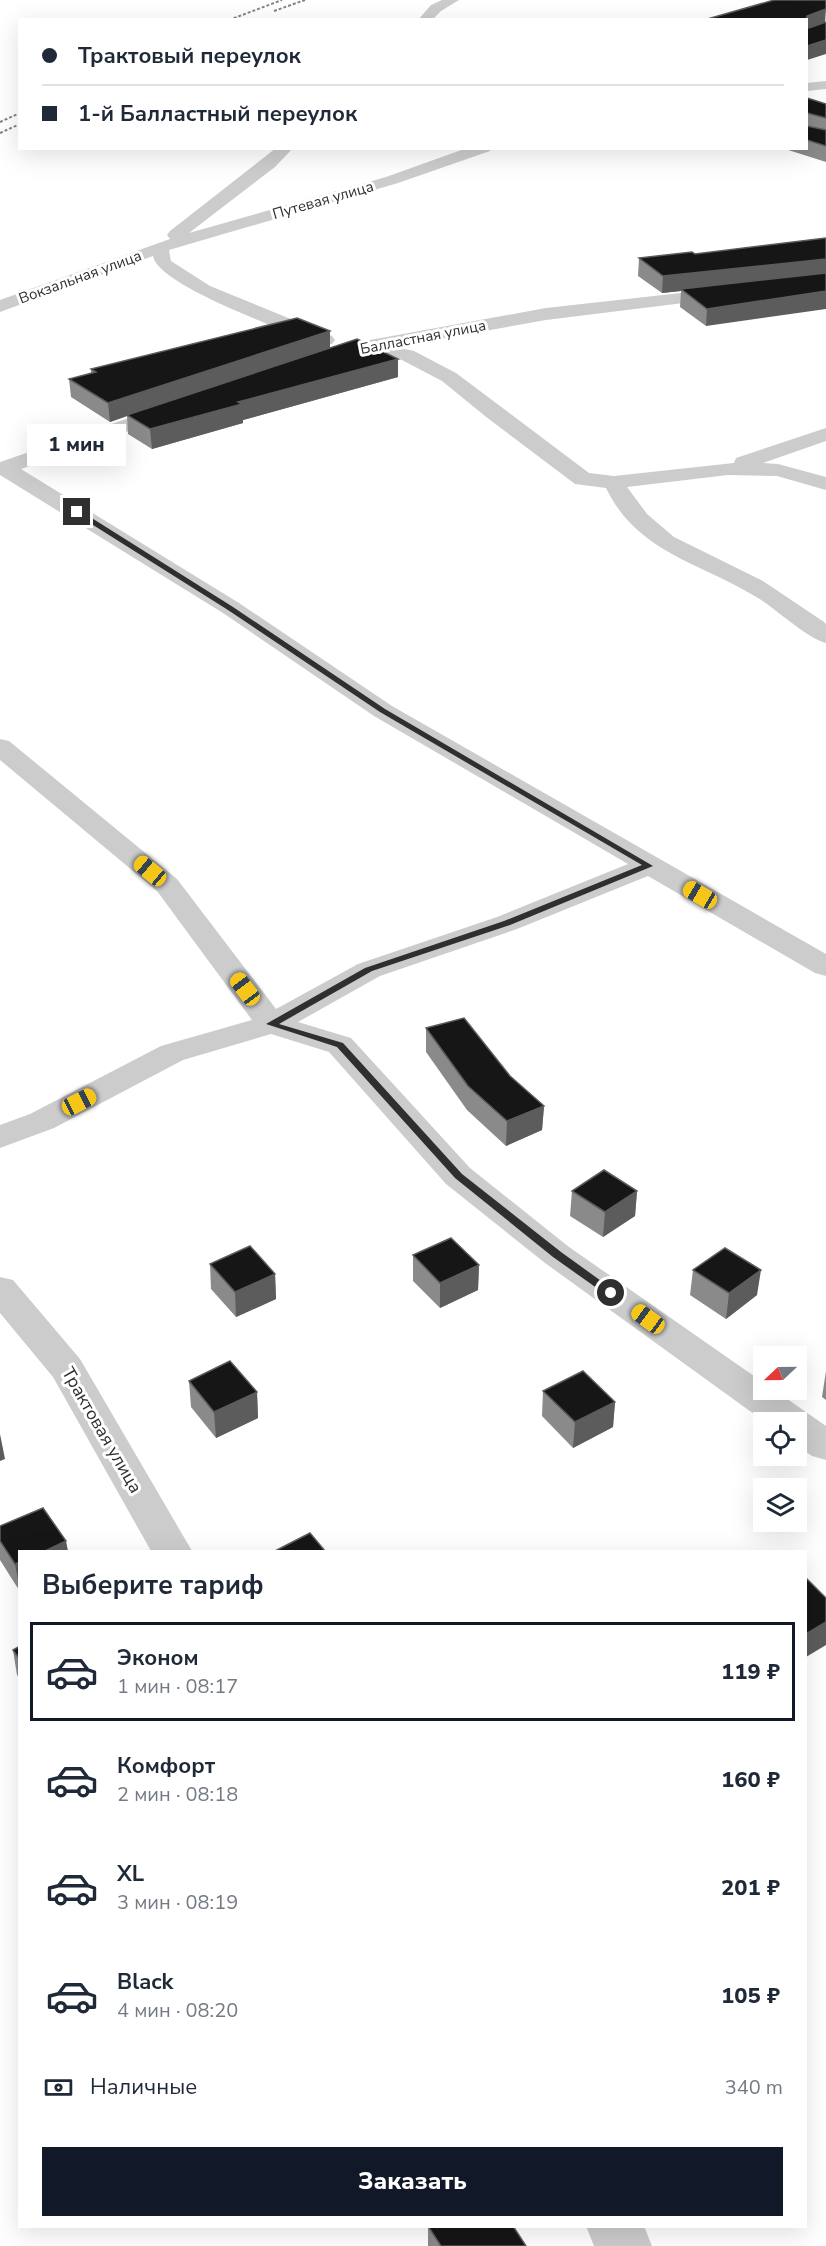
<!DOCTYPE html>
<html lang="ru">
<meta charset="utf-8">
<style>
:root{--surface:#fff;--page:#f6f6f7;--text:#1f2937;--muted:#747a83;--line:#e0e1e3;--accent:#111827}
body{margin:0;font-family:"Nunito Sans",sans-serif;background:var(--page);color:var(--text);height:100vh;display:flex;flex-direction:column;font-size:22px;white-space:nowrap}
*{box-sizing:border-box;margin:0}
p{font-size:20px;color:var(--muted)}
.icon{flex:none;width:33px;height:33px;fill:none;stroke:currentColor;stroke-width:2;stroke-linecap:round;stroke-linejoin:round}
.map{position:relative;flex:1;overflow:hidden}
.details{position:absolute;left:18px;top:1550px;width:789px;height:678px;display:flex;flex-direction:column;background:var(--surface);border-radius:0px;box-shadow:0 6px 24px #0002}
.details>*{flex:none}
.top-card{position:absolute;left:18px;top:18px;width:790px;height:132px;border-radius:0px;box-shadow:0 6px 24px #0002;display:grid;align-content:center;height:132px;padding:0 24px;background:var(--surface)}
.needle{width:39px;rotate:248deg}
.controls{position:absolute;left:753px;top:1346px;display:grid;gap:12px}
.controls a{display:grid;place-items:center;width:54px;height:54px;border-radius:0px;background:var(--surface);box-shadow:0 6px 24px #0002;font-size:30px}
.end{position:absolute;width:27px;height:27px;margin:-14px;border:8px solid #2f2f2f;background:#fff;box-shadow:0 0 0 3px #fff}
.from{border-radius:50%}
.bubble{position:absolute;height:42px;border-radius:0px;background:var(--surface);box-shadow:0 6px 24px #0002;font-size:20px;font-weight:800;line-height:42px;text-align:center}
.car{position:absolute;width:18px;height:36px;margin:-18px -9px;border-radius:8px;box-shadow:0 0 4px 2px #0007;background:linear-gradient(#f5c518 24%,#345 0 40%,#f5c518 0 76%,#345 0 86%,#f5c518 0)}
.top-card b{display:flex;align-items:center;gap:21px;height:57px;font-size:22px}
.top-card b+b{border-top:2px solid var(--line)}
.top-card i{width:15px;height:15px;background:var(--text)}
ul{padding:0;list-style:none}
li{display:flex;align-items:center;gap:18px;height:99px;margin:0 12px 9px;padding:0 12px;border:3px solid transparent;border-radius:0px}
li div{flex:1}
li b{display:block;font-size:22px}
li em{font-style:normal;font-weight:800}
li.on{border-color:var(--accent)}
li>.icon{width:54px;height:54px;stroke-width:1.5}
h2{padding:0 24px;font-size:27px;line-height:72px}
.pay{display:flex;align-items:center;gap:15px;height:66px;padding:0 24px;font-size:22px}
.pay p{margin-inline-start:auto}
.primary-button{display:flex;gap:12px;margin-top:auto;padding:12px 24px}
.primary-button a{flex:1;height:69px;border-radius:0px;background:var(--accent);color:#fff;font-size:24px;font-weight:800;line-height:69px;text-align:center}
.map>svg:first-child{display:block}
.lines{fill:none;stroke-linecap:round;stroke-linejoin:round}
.minor{fill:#ccc;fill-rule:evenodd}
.rail{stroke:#848484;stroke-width:2;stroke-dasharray:3 2;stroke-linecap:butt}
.wall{fill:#8a8a8a}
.shaded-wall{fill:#5c5c5c}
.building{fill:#161616;stroke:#5c5c5c;stroke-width:1.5}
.route{fill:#2f2f2f}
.labels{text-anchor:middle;stroke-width:6;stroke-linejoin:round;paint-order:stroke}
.far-street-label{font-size:15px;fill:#2f2f2f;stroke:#fff}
.street-label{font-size:18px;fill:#2f2f2f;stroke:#fff}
</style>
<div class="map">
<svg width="826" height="2246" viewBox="0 0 826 2246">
<rect width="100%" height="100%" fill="#fff"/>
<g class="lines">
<g class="minor">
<path d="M442 0H459L441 11 432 20H418L431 5Z"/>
<path d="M826 81V89L807 91V83Z"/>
<path d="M276 148H293L275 167 189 233 386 177 467 148H491L490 151 398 183 169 250 171 261 210 286 332 336 335 340 332 344H318C288 331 158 286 153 256L0 312V300L170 239 167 235 170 231Z"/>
<path d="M726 288 732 289 735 293 732 297 546 320 395 347 414 351 456 373 589 473 614 476 734 463 736 458 826 428V441L763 463 778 464 826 477V490L777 476 728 475 627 487 647 514 674 537 763 581 824 622 826 624V643C808 639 776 609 758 598 702 563 638 554 606 488L575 484 485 416 442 381 402 360 368 352 327 364 320 362 317 358 320 354 359 342 546 308Z"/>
<path d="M170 404 177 406 180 410 177 414 21 469 239 603 392 706 826 954V976L815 973 648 876 517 929 380 976 298 1022 351 1038 470 1168 569 1247 764 1383V1389H773L826 1426V1460L812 1456 796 1445V1422H765L545 1263 446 1184 329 1052 271 1034 183 1060 54 1128 0 1148V1125L30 1114 161 1046 252 1020 157 891 0 760V739L9 741 177 879 276 1009 358 964 497 917 628 864 374 716 223 613 0 475V462Z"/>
<path d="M0 1277 13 1280 80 1359 192 1551H151L53 1377 0 1313Z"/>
<path d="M586 2226H644L652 2246H594Z"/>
</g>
<g class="rail">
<path d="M274 11 305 0"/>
<path d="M229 20 282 0"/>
<path d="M0 122 20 113"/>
<path d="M0 133 20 124"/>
</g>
</g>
<g class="wall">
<path d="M807 98 826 104V162L782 148H807Z"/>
<path d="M826 238 706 326 680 307 681 291 662 293 638 276 639 258 695 254Z"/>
<path d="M330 331V348L398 359V377L243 420V423L152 449 128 434 127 416 110 422 71 397 69 379 91 373V369Z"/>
<path d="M426 1028 510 1076 544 1106 542 1130 506 1146 467 1110 426 1052Z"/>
<path d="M572 1191H637L635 1216 603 1237 570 1216Z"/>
<path d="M413 1255 479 1265 478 1290 440 1308 413 1281Z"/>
<path d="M210 1264 275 1274 276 1299 236 1317 211 1289Z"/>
<path d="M693 1270 757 1295 726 1319 690 1295Z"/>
<path d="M826 1371V1400L822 1397Z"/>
<path d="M189 1381 257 1392 258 1418 216 1438 191 1407Z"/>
<path d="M543 1391 615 1402 613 1427 573 1448 542 1416Z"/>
<path d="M43 1508 19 1590 0 1560V1526Z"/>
<path d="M20 1646V1679L17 1675 13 1650Z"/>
<path d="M428 2226 526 2246H428Z"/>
</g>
<g class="shaded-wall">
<path d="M826 9 825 23 807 29V16Z"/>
<path d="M826 40V54L807 60V46Z"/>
<path d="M826 259V276L681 289V291L662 293 663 276Z"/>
<path d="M826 291V309L706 326 707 309Z"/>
<path d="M330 331V349L127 415V416L110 422 108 403Z"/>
<path d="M398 359V377L243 420V423L152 449 150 429 238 402Z"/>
<path d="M544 1106 542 1130 506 1146 507 1121Z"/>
<path d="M637 1191 635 1216 603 1237 605 1212Z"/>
<path d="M479 1265 478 1290 440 1308V1283Z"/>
<path d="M761 1270 757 1295 726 1319 729 1293Z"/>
<path d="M275 1274 276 1299 236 1317 235 1292Z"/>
<path d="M257 1392 258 1418 216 1438 214 1412Z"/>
<path d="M615 1402 613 1427 573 1448 575 1422Z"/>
<path d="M0 1434 5 1459 0 1461Z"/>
<path d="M66 1541 68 1551H45Z"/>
<path d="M20 1562V1590L15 1564Z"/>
<path d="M826 1622V1645L806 1657V1634Z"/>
</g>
<g class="building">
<path d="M774 0H826V9L807 16 806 20H704Z"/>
<path d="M826 22V40L807 46V27L809 28Z"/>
<path d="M807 98 826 104V118L807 113V119Z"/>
<path d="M807 126 826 130V146L807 140Z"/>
<path d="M826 238V259L663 276 639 258 692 252 695 254Z"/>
<path d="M826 273V291L707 309 681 289Z"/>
<path d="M297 318 330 331 108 403 69 379 96 372 91 369Z"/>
<path d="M357 339 398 359 238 402 242 404 150 429 127 415Z"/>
<path d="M464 1018 510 1076 544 1106 507 1121 468 1086 426 1028Z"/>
<path d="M604 1170 637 1191 605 1212 572 1191Z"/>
<path d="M451 1238 479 1265 440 1283 413 1255Z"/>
<path d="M250 1246 275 1274 235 1292 210 1264Z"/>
<path d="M725 1248 761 1270 729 1293 693 1270Z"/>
<path d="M230 1361 257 1392 214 1412 189 1381Z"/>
<path d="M583 1371 615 1402 575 1422 543 1391Z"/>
<path d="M43 1508 66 1541 45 1551H20V1562L15 1564 0 1541V1526Z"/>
<path d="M310 1533 325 1551H275Z"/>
<path d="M806 1578 826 1598V1622L806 1634Z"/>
<path d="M20 1646V1660L13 1650Z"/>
<path d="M428 2226H513L526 2246H441Z"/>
</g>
<path class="route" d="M74 510H79L233 607 385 709 653 866 510 925 372 971 279 1024 343 1043 462 1174 561 1252 615 1291V1296H608L553 1257 455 1178 337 1047 266 1024 365 968 504 921 642 865 380 712 228 610 74 513Z"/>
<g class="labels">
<g class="far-street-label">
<text transform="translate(323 200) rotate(-16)" y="5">Путевая улица</text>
<text transform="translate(80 277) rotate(-20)" y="5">Вокзальная улица</text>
<text transform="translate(423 337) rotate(-11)" y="5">Балластная улица</text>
</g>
<g class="street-label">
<text transform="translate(102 1430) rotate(60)" y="6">Трактовая улица</text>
</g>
</g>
</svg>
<div class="controls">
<a><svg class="needle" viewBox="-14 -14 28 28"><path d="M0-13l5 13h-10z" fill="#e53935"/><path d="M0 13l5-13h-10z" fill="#747a83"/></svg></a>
<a><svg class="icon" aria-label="locate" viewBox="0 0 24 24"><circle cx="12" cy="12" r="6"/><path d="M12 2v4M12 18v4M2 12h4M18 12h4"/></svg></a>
<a><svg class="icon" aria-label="layers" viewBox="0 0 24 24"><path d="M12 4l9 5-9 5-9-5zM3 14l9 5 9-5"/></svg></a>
</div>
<i class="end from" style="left:611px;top:1293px"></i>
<i class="end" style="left:77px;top:512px"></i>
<div class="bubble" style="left:27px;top:424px;width:99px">1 мин</div>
<i class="car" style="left:150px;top:871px;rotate:310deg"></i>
<i class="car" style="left:700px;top:895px;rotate:300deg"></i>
<i class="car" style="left:245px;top:989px;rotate:323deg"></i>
<i class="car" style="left:79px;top:1102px;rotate:63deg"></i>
<i class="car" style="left:648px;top:1319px;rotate:306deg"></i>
<div class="top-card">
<b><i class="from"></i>Трактовый переулок</b>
<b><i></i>1-й Балластный переулок</b>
</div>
<section class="details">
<h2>Выберите тариф</h2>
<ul>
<li class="on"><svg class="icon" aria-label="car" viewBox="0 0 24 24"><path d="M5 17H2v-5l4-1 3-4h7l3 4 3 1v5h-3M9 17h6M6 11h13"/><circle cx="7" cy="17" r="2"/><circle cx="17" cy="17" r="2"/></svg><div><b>Эконом</b><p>1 мин · 08:17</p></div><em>119 ₽</em></li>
<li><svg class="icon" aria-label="car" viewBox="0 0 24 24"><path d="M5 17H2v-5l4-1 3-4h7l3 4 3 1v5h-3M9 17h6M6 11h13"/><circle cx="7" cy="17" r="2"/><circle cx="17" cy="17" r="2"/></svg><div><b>Комфорт</b><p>2 мин · 08:18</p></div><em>160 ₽</em></li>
<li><svg class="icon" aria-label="car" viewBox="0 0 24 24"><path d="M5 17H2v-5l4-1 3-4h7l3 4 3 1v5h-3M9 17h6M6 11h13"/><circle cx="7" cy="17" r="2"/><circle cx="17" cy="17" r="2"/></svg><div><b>XL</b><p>3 мин · 08:19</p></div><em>201 ₽</em></li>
<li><svg class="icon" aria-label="car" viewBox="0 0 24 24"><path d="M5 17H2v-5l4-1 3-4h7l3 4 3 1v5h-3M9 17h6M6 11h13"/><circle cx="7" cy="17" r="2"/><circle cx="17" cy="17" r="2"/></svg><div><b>Black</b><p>4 мин · 08:20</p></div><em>105 ₽</em></li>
</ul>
<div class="pay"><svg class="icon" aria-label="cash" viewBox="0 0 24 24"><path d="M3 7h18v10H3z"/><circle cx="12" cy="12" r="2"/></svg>Наличные<p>340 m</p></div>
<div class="primary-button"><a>Заказать</a></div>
</section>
</div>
